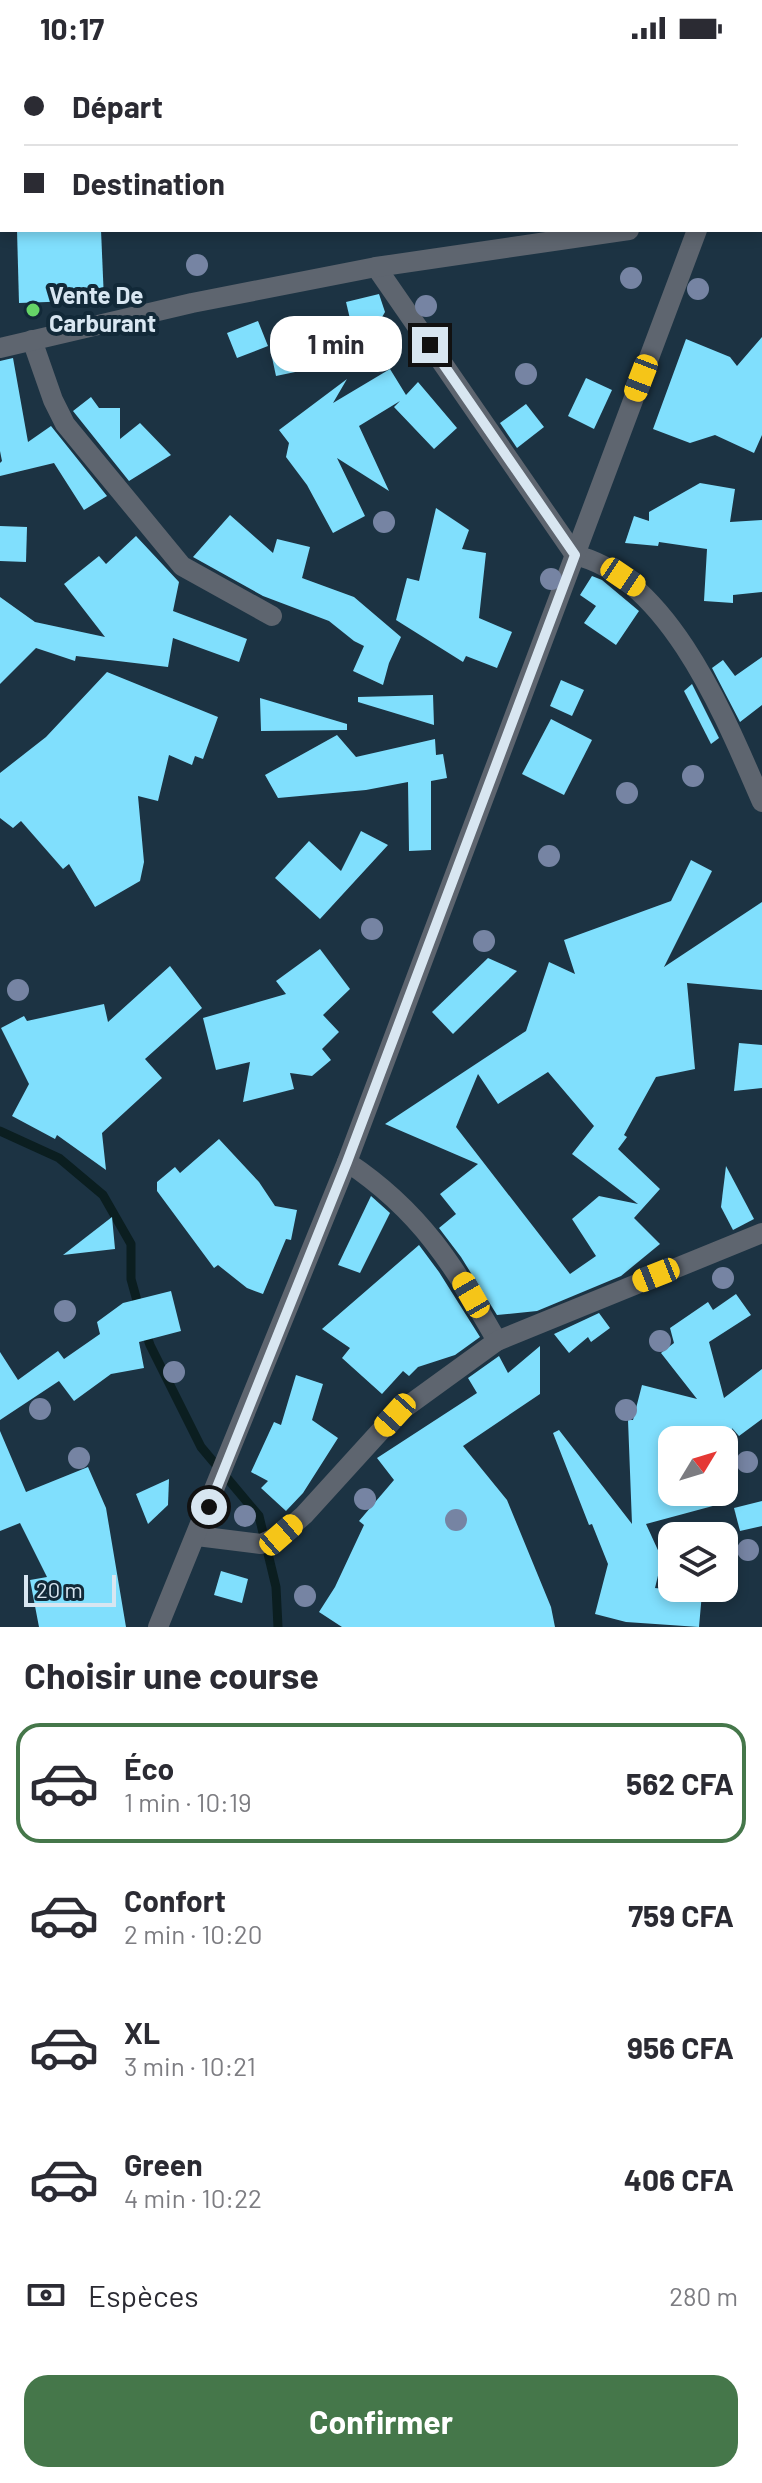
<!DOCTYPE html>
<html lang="fr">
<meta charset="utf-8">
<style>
:root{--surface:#fff;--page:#f7f7f7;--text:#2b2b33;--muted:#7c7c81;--line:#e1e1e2;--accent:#45774a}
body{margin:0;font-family:Barlow,sans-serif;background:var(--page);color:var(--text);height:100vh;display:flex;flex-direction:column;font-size:30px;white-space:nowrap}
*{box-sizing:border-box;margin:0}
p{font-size:26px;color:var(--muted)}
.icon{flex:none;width:44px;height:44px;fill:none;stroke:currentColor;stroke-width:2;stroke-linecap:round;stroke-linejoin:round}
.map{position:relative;height:1571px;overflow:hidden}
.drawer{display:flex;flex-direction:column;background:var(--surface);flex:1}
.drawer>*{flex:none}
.guide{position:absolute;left:0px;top:0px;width:762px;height:176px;box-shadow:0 4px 12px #0003;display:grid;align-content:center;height:176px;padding:0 24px;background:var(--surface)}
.needle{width:52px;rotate:52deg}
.controls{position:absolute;left:658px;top:1370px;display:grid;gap:16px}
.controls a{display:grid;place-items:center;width:80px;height:80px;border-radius:16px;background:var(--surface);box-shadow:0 4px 12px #0003;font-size:40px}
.scale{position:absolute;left:24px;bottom:20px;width:92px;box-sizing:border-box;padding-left:8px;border:4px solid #d8e6f1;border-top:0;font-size:22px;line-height:28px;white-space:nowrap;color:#d8e6f1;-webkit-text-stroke:6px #122938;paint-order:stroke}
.end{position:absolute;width:36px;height:36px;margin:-18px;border:10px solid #d8e6f1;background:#111;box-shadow:0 0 0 4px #111}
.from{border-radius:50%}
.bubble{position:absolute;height:56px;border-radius:24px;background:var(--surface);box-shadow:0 4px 12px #0003;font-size:26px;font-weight:700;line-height:56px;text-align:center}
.car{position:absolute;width:24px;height:48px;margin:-24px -12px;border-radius:10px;box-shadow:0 0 6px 2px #0007;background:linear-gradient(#f5c518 24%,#345 0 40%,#f5c518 0 76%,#345 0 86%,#f5c518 0)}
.guide b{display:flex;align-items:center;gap:28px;height:76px;font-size:30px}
.guide b+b{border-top:2px solid var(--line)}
.guide i{width:20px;height:20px;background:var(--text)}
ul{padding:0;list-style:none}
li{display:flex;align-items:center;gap:24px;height:120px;margin:0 16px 12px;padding:0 8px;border:4px solid transparent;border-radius:24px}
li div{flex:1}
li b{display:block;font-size:30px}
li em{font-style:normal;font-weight:700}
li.active{border-color:var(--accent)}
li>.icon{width:72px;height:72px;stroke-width:1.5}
h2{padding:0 24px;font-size:36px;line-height:96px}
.pay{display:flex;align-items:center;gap:20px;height:88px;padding:0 24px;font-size:30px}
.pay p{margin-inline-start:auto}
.primary-button{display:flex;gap:16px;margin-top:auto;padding:16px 24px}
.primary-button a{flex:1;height:92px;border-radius:24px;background:var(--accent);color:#fff;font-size:32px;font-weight:700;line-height:92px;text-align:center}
.status{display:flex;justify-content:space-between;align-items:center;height:56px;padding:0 40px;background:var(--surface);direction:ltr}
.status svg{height:22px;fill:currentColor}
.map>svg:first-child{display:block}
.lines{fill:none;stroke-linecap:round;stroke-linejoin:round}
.stream{stroke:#0b1e20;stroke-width:9}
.building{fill:#80dffd;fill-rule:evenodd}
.minor{stroke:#5e656f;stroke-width:20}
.tertiary{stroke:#5e656f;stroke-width:20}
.tree{fill:#7684a3}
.route{stroke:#d8e6f1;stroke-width:10}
.poi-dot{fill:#65d467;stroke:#122938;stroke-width:3}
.labels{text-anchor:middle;stroke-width:8;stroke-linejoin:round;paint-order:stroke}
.poi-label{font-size:24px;font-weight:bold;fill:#d8e6f1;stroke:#122938;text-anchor:start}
</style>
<div class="status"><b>10:17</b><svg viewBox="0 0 49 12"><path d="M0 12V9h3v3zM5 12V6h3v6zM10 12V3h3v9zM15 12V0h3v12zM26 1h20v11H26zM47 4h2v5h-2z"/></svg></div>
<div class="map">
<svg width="762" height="1571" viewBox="0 0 762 1571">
<rect width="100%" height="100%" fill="#1c3343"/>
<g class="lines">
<g class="stream">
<path d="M0 1075 59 1102 103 1139 131 1188V1223L139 1252"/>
<path d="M145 1274 150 1289 201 1391 259 1460 276 1531 278 1571"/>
</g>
</g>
<g class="building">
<path d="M17 174H101L104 244 19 247Z"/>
<path d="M379 238 385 256 359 301 346 246Z"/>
<path d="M258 265 268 290 237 302 227 277Z"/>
<path d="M762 281V379L754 397 715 379 690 387 653 373 686 283 730 301 737 310Z"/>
<path d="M294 287 300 315 276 320 270 292Z"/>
<path d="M13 302 28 386 51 370 107 440 84 454 54 407 0 420V407L2 405 0 395V305Z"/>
<path d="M390 313 406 339 418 326 457 372 434 393 394 351 400 345 359 370 389 435 337 402 365 460 333 477 307 429 286 401 289 387 279 374 347 323 333 347Z"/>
<path d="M586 322 612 334 594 373 568 360Z"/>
<path d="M91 341 99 352H120V383L140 367 171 399 129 425 73 355Z"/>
<path d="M526 348 544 371 517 392 500 367Z"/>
<path d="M700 427 735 433 730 466 762 464V536L733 539V547L704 545 707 493 659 486 658 490 625 487 634 460 649 465V456Z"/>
<path d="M436 452 469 474 462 493 486 497 479 562 512 576 497 612 466 600 463 606 396 564 407 522 419 525Z"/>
<path d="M230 459 273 497 277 483 310 491 302 522 354 541 401 581 389 607 383 629 353 615 364 590 354 585 329 565 263 540 193 501Z"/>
<path d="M0 470 27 471 26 506 0 505Z"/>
<path d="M136 480 179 526 173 555 247 583 239 606 173 582 168 611 76 600 75 605 36 592 0 628V541L35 566 105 581 64 528 99 500 106 508Z"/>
<path d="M592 520 602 524 639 555 616 589 584 567 596 550 580 539Z"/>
<path d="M762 601V649L740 666 712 612 723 604 735 620Z"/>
<path d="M107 616 218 661 203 703 195 700 192 709 169 699 158 745 138 740 144 806 140 825 95 851 69 808 63 813 21 765 13 772 0 762V717L46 681Z"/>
<path d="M561 624 584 634 572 660 550 650Z"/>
<path d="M692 628 719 682 711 688 684 635Z"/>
<path d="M433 639 434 669 358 646V641Z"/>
<path d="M260 642 347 668V674L261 675Z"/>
<path d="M551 663 592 684 564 739 522 718Z"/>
<path d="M337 679 356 701 435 683 436 699 443 698 447 722 431 725V794L409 795 408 726 366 734 278 742 265 719Z"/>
<path d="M361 775 388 789 320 863 275 822 309 785 341 815Z"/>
<path d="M691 804 712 815 664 911 762 846V934L687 927 695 1013 656 1021 624 1079 627 1081 618 1093 660 1133 634 1162 660 1188 621 1220 537 1255 497 1259 461 1201 439 1172 456 1158 440 1138 478 1108 385 1068 526 975 549 906 575 918 564 884 671 845ZM548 1016 594 1070 572 1098 638 1148 599 1140 572 1163 596 1200 570 1218 456 1071 478 1018 498 1048Z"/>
<path d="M320 893 350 933 323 959 339 976 322 993 331 1004 312 1020 290 1017 294 1033 243 1046 250 1006 216 1014 203 962 286 938 276 925Z"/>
<path d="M488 902 517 915 453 978 432 956Z"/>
<path d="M170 910 202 952 145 1003 162 1022 102 1077 106 1114 57 1079 55 1083 12 1060 29 1028 1 972 24 960 27 965 104 948 108 966Z"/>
<path d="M739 987 762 989V1032L734 1035Z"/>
<path d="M219 1083 259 1126 275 1150 297 1154 291 1184 286 1183 263 1238 247 1232 218 1209 214 1212 157 1135V1126L175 1111 180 1117Z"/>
<path d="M726 1110 754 1163 733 1174 721 1151Z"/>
<path d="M371 1140 390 1157 360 1217 338 1209Z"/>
<path d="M112 1161 115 1193 63 1199Z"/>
<path d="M419 1189 439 1216 480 1281 455 1299 418 1311 409 1320 403 1315 382 1338 342 1302 350 1292 322 1273Z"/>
<path d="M171 1235 181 1275 139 1286 144 1312 111 1318 74 1345 59 1325 0 1364V1296L18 1324 58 1295 64 1303 100 1278 97 1266 123 1247Z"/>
<path d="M736 1238 751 1259 709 1286 724 1342 762 1313V1363L739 1380 732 1372 737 1395 724 1377 714 1384H664L666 1436H734L735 1444 646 1468 662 1503 655 1532 702 1537 699 1571 626 1566 595 1558 608 1508 592 1468 589 1469 553 1377 559 1374 632 1468 628 1364H633L642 1329 697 1343 661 1297 674 1287 670 1272 708 1246 713 1254Z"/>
<path d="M599 1257 610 1272 591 1286 588 1281 569 1297 554 1278Z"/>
<path d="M540 1290V1338L463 1390 507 1444 551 1551 555 1571H342L319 1556 335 1531 364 1469 359 1465 394 1424 377 1402 477 1337 468 1322 499 1300 508 1317Z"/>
<path d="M296 1319 323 1328 312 1364 338 1382 303 1437 286 1455 261 1432 268 1425 251 1416 274 1366 281 1369Z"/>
<path d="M0 1375 26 1436 88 1411 106 1452 126 1571H39L30 1524 47 1521 20 1467 0 1475Z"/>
<path d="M169 1423 168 1449 148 1468 136 1438Z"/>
<path d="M762 1445V1470L740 1475 734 1452Z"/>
<path d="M221 1515 248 1523 242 1547 214 1539Z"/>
</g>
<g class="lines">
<g class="minor">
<path d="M684 0V2"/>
<path d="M376 211 575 499C670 522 726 664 762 746"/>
<path d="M32 284 53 344 65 368 182 510 272 560"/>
<path d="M347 1106C421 1155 454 1210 497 1285"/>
<path d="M197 1480 261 1488 281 1479 304 1459 395 1359 497 1285 762 1177"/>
<path d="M158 1571 347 1106 697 174"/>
</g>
<g class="tertiary">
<path d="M760 153H762"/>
<path d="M0 292 192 247 376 211 629 174"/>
</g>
</g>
<g class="tree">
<circle cx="197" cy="209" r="11"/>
<circle cx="631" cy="222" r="11"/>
<circle cx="698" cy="233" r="11"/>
<circle cx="426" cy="250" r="11"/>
<circle cx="526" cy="318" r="11"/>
<circle cx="384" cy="466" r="11"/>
<circle cx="551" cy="523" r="11"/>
<circle cx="693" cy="720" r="11"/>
<circle cx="627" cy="737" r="11"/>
<circle cx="549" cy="800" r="11"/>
<circle cx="372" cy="873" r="11"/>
<circle cx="484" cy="885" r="11"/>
<circle cx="18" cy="934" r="11"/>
<circle cx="723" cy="1222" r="11"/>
<circle cx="65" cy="1255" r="11"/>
<circle cx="660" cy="1285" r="11"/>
<circle cx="174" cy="1316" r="11"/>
<circle cx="40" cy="1353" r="11"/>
<circle cx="626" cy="1354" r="11"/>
<circle cx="79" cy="1402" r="11"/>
<circle cx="747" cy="1406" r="11"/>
<circle cx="365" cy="1443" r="11"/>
<circle cx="245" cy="1460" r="11"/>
<circle cx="456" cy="1464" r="11"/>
<circle cx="748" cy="1494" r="11"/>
<circle cx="305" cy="1540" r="11"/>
</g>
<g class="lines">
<path class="route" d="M209 1451 347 1106 575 499 430 289"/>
</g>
<circle class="poi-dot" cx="33" cy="254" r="8"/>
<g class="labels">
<g class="poi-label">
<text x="49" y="248">Vente De<tspan x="49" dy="28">Carburant</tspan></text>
</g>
</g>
</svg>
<div class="controls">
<a><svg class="needle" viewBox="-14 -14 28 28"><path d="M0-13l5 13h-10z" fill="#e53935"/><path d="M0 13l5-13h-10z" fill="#7c7c81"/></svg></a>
<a><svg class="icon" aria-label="layers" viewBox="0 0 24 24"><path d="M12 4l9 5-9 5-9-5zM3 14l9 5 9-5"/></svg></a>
</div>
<div class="scale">20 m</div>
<i class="end from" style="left:209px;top:1451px"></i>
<i class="end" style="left:430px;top:289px"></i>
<div class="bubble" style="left:270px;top:260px;width:132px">1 min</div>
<i class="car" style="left:641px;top:322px;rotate:201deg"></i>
<i class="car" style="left:623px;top:521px;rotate:124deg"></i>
<i class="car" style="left:656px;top:1219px;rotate:248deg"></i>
<i class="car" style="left:471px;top:1239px;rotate:330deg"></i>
<i class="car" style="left:395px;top:1359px;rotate:222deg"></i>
<i class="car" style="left:281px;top:1479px;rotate:49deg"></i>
<div class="guide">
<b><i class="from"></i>Départ</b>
<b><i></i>Destination</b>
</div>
</div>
<section class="drawer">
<h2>Choisir une course</h2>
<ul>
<li class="active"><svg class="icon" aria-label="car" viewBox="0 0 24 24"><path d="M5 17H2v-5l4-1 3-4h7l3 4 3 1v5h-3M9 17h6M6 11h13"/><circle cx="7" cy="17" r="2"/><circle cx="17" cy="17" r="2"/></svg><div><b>Éco</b><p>1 min · 10:19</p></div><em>562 CFA</em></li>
<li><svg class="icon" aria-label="car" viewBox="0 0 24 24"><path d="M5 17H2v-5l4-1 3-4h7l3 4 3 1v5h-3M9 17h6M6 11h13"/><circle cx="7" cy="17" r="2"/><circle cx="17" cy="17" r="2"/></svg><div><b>Confort</b><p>2 min · 10:20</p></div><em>759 CFA</em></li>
<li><svg class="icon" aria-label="car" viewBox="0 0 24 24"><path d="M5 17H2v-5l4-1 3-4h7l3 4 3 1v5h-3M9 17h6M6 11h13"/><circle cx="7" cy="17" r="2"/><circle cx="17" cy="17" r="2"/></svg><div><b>XL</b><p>3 min · 10:21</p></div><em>956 CFA</em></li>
<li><svg class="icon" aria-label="car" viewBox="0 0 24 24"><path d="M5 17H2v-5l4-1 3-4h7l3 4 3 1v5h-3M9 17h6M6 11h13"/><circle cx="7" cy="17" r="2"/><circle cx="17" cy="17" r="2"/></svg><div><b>Green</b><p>4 min · 10:22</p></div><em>406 CFA</em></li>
</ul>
<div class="pay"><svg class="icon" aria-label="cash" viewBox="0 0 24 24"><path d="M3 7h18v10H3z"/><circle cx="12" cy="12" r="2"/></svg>Espèces<p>280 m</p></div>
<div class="primary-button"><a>Confirmer</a></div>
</section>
